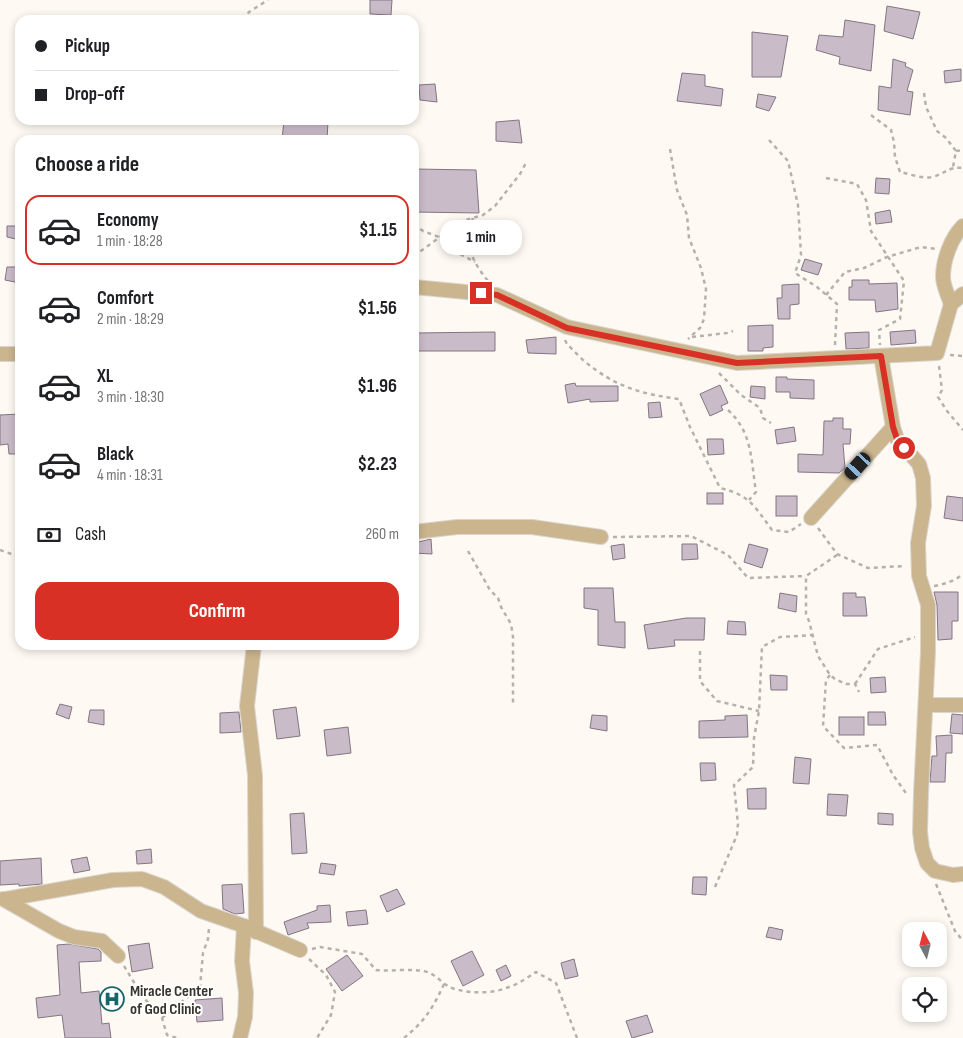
<!DOCTYPE html>
<meta charset="utf-8">
<style>
:root{--surface:#fff;--page:#f6f6f6;--text:#202124;--muted:#757577;--line:#e0e0e0;--accent:#d93025}
body{margin:0;font-family:"Sofia Sans Condensed",sans-serif;background:var(--page);color:var(--text);height:100vh;display:flex;flex-direction:column;font-size:19px;white-space:nowrap}
*{box-sizing:border-box;margin:0}
p{font-size:16px;color:var(--muted)}
.icon{flex:none;width:28px;height:28px;fill:none;stroke:currentColor;stroke-width:2;stroke-linecap:round;stroke-linejoin:round}
.map{position:relative;flex:1;overflow:hidden}
.drawer{position:absolute;left:15px;top:135px;width:404px;height:515px;display:flex;flex-direction:column;background:var(--surface);border-radius:15px;box-shadow:0 2px 8px #0003}
.drawer>*{flex:none}
.top-card{position:absolute;left:15px;top:15px;width:404px;height:110px;border-radius:15px;box-shadow:0 2px 8px #0003;display:grid;align-content:center;height:110px;padding:0 20px;background:var(--surface)}
.needle{width:32px;rotate:353deg}
.fabs{position:absolute;left:902px;top:922px;display:grid;gap:10px}
.fabs a{display:grid;place-items:center;width:45px;height:45px;border-radius:10px;background:var(--surface);box-shadow:0 2px 8px #0003;font-size:25px}
.end{position:absolute;width:22px;height:22px;margin:-11px;border:6px solid #d93025;background:#fff;box-shadow:0 0 0 2px #fff}
.from{border-radius:50%}
.bubble{position:absolute;height:35px;border-radius:15px;background:var(--surface);box-shadow:0 2px 8px #0003;font-size:16px;font-weight:700;line-height:35px;text-align:center}
.car{position:absolute;width:15px;height:30px;margin:-15px -8px;border-radius:6px;box-shadow:0 0 4px 1px #0007;background:linear-gradient(#222 24%,#8ab4d8 0 40%,#222 0 76%,#8ab4d8 0 86%,#222 0)}
.top-card b{display:flex;align-items:center;gap:18px;height:48px;font-size:19px}
.top-card b+b{border-top:1px solid var(--line)}
.top-card i{width:12px;height:12px;background:var(--text)}
ul{padding:0;list-style:none}
li{display:flex;align-items:center;gap:15px;height:70px;margin:0 10px 8px;padding:0 10px;border:2px solid transparent;border-radius:15px}
li div{flex:1}
li b{display:block;font-size:19px}
li em{font-style:normal;font-weight:700}
li.on{border-color:var(--accent)}
li>.icon{width:45px;height:45px;stroke-width:1.5}
h2{padding:0 20px;font-size:22px;line-height:60px}
.pay{display:flex;align-items:center;gap:12px;height:55px;padding:0 20px;font-size:19px}
.pay p{margin-inline-start:auto}
.action{display:flex;gap:10px;margin-top:auto;padding:10px 20px}
.action a{flex:1;height:58px;border-radius:15px;background:var(--accent);color:#fff;font-size:20px;font-weight:700;line-height:58px;text-align:center}
.map>svg:first-child{display:block}
.building{fill:#cabbc9;stroke:#837582}
.lines{fill:none;stroke-linecap:round;stroke-linejoin:round}
.minor-casing{stroke:#dad6cf;stroke-width:16}
.path{stroke:#b6b2ab;stroke-width:2.5;stroke-dasharray:4 4;stroke-linecap:butt}
.minor{stroke:#cab58e;stroke-width:14}
.route{stroke:#d93025;stroke-width:6}
.labels{text-anchor:middle;stroke-width:4;stroke-linejoin:round;paint-order:stroke}
.poi-label{font-size:16px;font-weight:bold;fill:#38342d;stroke:#fff;text-anchor:start}
</style>
<div class="map">
<svg width="963" height="1038" viewBox="0 0 963 1038">
<rect width="100%" height="100%" fill="#fef9f2"/>
<g class="building">
<path d="M370 0H392L391 15 370 14Z"/>
<path d="M887 6 920 12 913 39 884 31Z"/>
<path d="M845 20 875 25 871 71 839 64 840 57 816 50 819 35 843 37Z"/>
<path d="M752 32 788 36 781 77H752Z"/>
<path d="M893 59 906 63 905 66 913 70 907 91 913 92 910 115 878 110 879 86 891 88Z"/>
<path d="M961 69V81L945 83 944 71Z"/>
<path d="M682 73 705 75V86L723 89 721 106 677 101Z"/>
<path d="M435 84 437 102 420 100 419 85Z"/>
<path d="M758 94 776 97 769 111 756 107Z"/>
<path d="M284 120 328 121 327 140H282Z"/>
<path d="M519 120 522 143 496 141V122Z"/>
<path d="M414 169 476 170 479 213 414 212Z"/>
<path d="M876 178 890 179 889 194 875 193Z"/>
<path d="M890 210 892 222 876 224 875 213Z"/>
<path d="M7 226H20V240L7 237Z"/>
<path d="M805 259 822 264 818 275 801 270Z"/>
<path d="M7 267H20V283L5 280Z"/>
<path d="M852 280H869V284L897 283 898 309 876 312 875 300H849V287H852Z"/>
<path d="M799 284V304L790 305V319H778L777 298H782V285Z"/>
<path d="M773 325V347L763 348V351H748V326Z"/>
<path d="M915 330 916 343 891 345 890 332Z"/>
<path d="M495 332V351H414V333Z"/>
<path d="M869 332V348L846 349 845 333Z"/>
<path d="M556 337V354L528 353 526 340Z"/>
<path d="M776 377H787V379L814 380V399L790 398V392H776Z"/>
<path d="M575 383 576 386H618V401L590 402V399L568 403 565 385Z"/>
<path d="M720 385 728 403 721 406 723 410 710 416 700 394Z"/>
<path d="M751 386 765 387V399L750 397Z"/>
<path d="M660 402 662 417 649 418 648 403Z"/>
<path d="M20 414V454H9L8 444 0 445V415Z"/>
<path d="M833 418H843V429H851L850 444H843L845 468 839 473 798 472V454L823 455 824 421H833Z"/>
<path d="M794 427 796 441 777 444 775 430Z"/>
<path d="M707 439H723L724 454 708 455Z"/>
<rect x="707" y="493" width="16" height="11"/>
<rect x="776" y="496" width="21" height="20"/>
<path d="M947 496 963 498V521L944 518Z"/>
<path d="M431 539 432 554 414 553V543Z"/>
<path d="M624 544 625 558 613 560 611 546Z"/>
<path d="M682 544H697L698 559 682 560Z"/>
<path d="M749 544 768 549 762 568 744 562Z"/>
<path d="M584 588H613L615 622H625V648L598 645V610L584 608Z"/>
<path d="M934 592H958V621H952V639L938 640 937 605Z"/>
<path d="M780 593 797 596 796 612 778 608Z"/>
<path d="M843 593H856V597H865L867 616H843Z"/>
<path d="M686 618H705L704 640H674L675 646 648 649 644 625Z"/>
<path d="M728 621 745 622 746 635 727 634Z"/>
<path d="M770 675 787 676V690H771Z"/>
<path d="M885 677 886 692 871 693 870 678Z"/>
<path d="M60 704 72 707 69 719 56 714Z"/>
<path d="M296 707 300 736 277 739 273 710Z"/>
<path d="M90 710H104V725L88 722Z"/>
<path d="M239 712 241 732 220 733V713Z"/>
<path d="M868 712H885L886 725H868Z"/>
<path d="M952 714 963 715V734L950 733Z"/>
<path d="M592 715 607 716V731L590 728Z"/>
<path d="M747 715 748 737 699 738V721L725 720V716Z"/>
<rect x="839" y="717" width="25" height="18"/>
<path d="M348 727 351 753 327 756 324 730Z"/>
<path d="M952 735V753H946L945 782H930L932 756H937L936 736Z"/>
<path d="M795 757 811 759 809 784 793 783Z"/>
<path d="M700 763H715L716 780 701 781Z"/>
<path d="M766 788V809H748L747 789Z"/>
<path d="M828 794 848 795 846 816 827 815Z"/>
<path d="M304 813 307 853 292 854 290 814Z"/>
<path d="M878 813 893 814V825L878 824Z"/>
<path d="M151 849 152 863 137 864 136 851Z"/>
<path d="M87 857 90 870 74 873 71 860Z"/>
<path d="M41 858 42 884 19 886V884L0 885V861Z"/>
<path d="M321 863 336 865 334 875 319 873Z"/>
<path d="M693 877H707L706 895 692 894Z"/>
<path d="M242 884 244 913 235 914 223 909 222 885Z"/>
<path d="M397 889 405 904 387 912 380 896Z"/>
<path d="M330 905 331 922 307 923 309 928 288 935 284 922 317 910V906Z"/>
<path d="M366 910 368 924 348 926 346 912Z"/>
<path d="M769 927 783 930 781 940 766 937Z"/>
<path d="M149 943 153 968 132 972 128 946Z"/>
<path d="M69 944 98 949 101 952V961L79 962 81 993 99 991 102 1024 109 1023 111 1038H65L62 1015 38 1018 36 998 60 995 57 945Z"/>
<path d="M472 951 484 975 463 986 451 961Z"/>
<path d="M347 955 363 976 342 991 326 969Z"/>
<path d="M574 959 578 976 565 979 561 963Z"/>
<path d="M506 965 511 976 501 981 496 970Z"/>
<path d="M222 998 223 1020 197 1022 195 1000Z"/>
<path d="M647 1015 653 1032 632 1038 626 1021Z"/>
</g>
<g class="lines">
<g class="minor-casing">
<g id="minor">
<path d="M414 287 497 295 567 327 737 363 937 353 951 304 963 294"/>
<path d="M951 304C948 296 943 285 943 277 943 260 951 238 963 226"/>
<path d="M0 354H20"/>
<path d="M881 356 893 427 897 439 919 464 923 478 924 506 918 543 919 576 928 605V652L921 793 920 832 922 848 927 863 935 871 953 875 963 874"/>
<path d="M811 518 893 427"/>
<path d="M414 532 457 527H532L601 537"/>
<path d="M254 645 247 706 255 775 256 932"/>
<path d="M926 705H963"/>
<path d="M3 899 59 931 74 937 102 941 118 956"/>
<path d="M6 899 113 880 142 879 164 887 201 911 244 926 300 950"/>
<path d="M240 1038 245 1017 246 993 242 961 244 926"/>
</g>
</g>
<g class="path">
<path d="M243 20 249 12 268 0"/>
<path d="M924 93 926 107 937 131 946 138 956 151 953 167"/>
<path d="M871 115 891 130 894 142 895 157 900 172C910 174 922 179 932 177 945 174 949 166 963 168"/>
<path d="M769 140 788 161 798 205 801 255 795 273 817 287 837 304 835 345"/>
<path d="M670 149 677 190 687 215 689 238 701 268 706 289 704 319 700 328 688 339"/>
<path d="M956 151 963 150"/>
<path d="M826 178 857 184 866 200 871 231 904 281 900 319 879 330 880 345"/>
<path d="M473 218C464 244 471 260 488 281"/>
<path d="M414 224 423 231 439 237 456 252 475 262"/>
<path d="M414 256 462 221 483 215 495 206 520 174 527 161"/>
<path d="M826 295 845 272 864 268 887 257 921 247 937 249"/>
<path d="M692 337 727 333 733 331"/>
<path d="M565 340 567 344C576 353 585 363 596 370 622 389 648 395 679 399L690 427 720 488C750 495 755 507 772 530L789 532 801 524"/>
<path d="M950 355 963 356"/>
<path d="M939 366 942 390 938 397 947 411 963 430"/>
<path d="M719 373 741 395 760 408 763 418 771 423"/>
<path d="M728 410C753 433 751 461 756 492L749 500"/>
<path d="M818 528 837 554 868 568 905 566"/>
<path d="M613 537 691 536 728 555 748 578 806 576"/>
<path d="M0 550 20 557"/>
<path d="M468 551 490 590 498 598 501 607 511 624 513 637V706"/>
<path d="M837 555 806 576V614L809 621 818 656 830 675 835 679 846 684H855L859 692"/>
<path d="M934 586C945 584 955 581 963 574"/>
<path d="M152 645V647"/>
<path d="M700 651V681L717 701 759 711"/>
<path d="M830 675 826 680 823 726 844 748 877 745 893 775 908 796"/>
<path d="M855 684 878 649 915 637"/>
<path d="M936 884 955 931 963 941"/>
<path d="M715 887 737 835 738 824 734 785 753 767 754 738 759 711 762 647 780 637 812 635"/>
<path d="M312 949 320 947 362 954 376 970C391 972 416 967 430 973 438 977 444 985 452 988 470 994 492 994 509 987 519 984 528 977 536 972L556 983 577 1038"/>
<path d="M309 959 326 975 335 992 331 1015 317 1038"/>
<path d="M124 966 143 997 162 1018 167 1035 177 1038"/>
<path d="M162 1018 200 987 203 953 208 939 209 928"/>
<path d="M404 1038C425 1021 433 1008 444 984"/>
</g>
<use href="#minor" class="minor"/>
</g>
<g class="lines">
<path class="route" d="M481 293 497 295 567 328 737 363 881 356 893 427 897 439 904 448"/>
</g>
<defs>
<g id="hospital-ring" transform="scale(1.25)"><circle r="9.5" fill="#fff" stroke="#166569" stroke-width="1.5"/><path d="M-5-5h3v3.5h4V-5h3V5h-3V1.5h-4V5h-3Z" fill="#166569"/></g>
</defs>
<g fill-rule="evenodd">
<use href="#hospital-ring" x="112" y="999"/>
</g>
<g class="labels">
<g class="poi-label">
<text x="130" y="996">Miracle Center<tspan x="130" dy="18">of God Clinic</tspan></text>
</g>
</g>
</svg>
<div class="fabs">
<a><svg class="needle" viewBox="-14 -14 28 28"><path d="M0-13l5 13h-10z" fill="#e53935"/><path d="M0 13l5-13h-10z" fill="#757577"/></svg></a>
<a><svg class="icon" aria-label="locate" viewBox="0 0 24 24"><circle cx="12" cy="12" r="6"/><path d="M12 2v4M12 18v4M2 12h4M18 12h4"/></svg></a>
</div>
<i class="end from" style="left:904px;top:448px"></i>
<i class="end" style="left:481px;top:293px"></i>
<div class="bubble" style="left:440px;top:220px;width:82px">1 min</div>
<i class="car" style="left:858px;top:466px;rotate:222deg"></i>
<div class="top-card">
<b><i class="from"></i>Pickup</b>
<b><i></i>Drop-off</b>
</div>
<section class="drawer">
<h2>Choose a ride</h2>
<ul>
<li class="on"><svg class="icon" aria-label="car" viewBox="0 0 24 24"><path d="M5 17H2v-5l4-1 3-4h7l3 4 3 1v5h-3M9 17h6M6 11h13"/><circle cx="7" cy="17" r="2"/><circle cx="17" cy="17" r="2"/></svg><div><b>Economy</b><p>1 min · 18:28</p></div><em>$1.15</em></li>
<li><svg class="icon" aria-label="car" viewBox="0 0 24 24"><path d="M5 17H2v-5l4-1 3-4h7l3 4 3 1v5h-3M9 17h6M6 11h13"/><circle cx="7" cy="17" r="2"/><circle cx="17" cy="17" r="2"/></svg><div><b>Comfort</b><p>2 min · 18:29</p></div><em>$1.56</em></li>
<li><svg class="icon" aria-label="car" viewBox="0 0 24 24"><path d="M5 17H2v-5l4-1 3-4h7l3 4 3 1v5h-3M9 17h6M6 11h13"/><circle cx="7" cy="17" r="2"/><circle cx="17" cy="17" r="2"/></svg><div><b>XL</b><p>3 min · 18:30</p></div><em>$1.96</em></li>
<li><svg class="icon" aria-label="car" viewBox="0 0 24 24"><path d="M5 17H2v-5l4-1 3-4h7l3 4 3 1v5h-3M9 17h6M6 11h13"/><circle cx="7" cy="17" r="2"/><circle cx="17" cy="17" r="2"/></svg><div><b>Black</b><p>4 min · 18:31</p></div><em>$2.23</em></li>
</ul>
<div class="pay"><svg class="icon" aria-label="cash" viewBox="0 0 24 24"><path d="M3 7h18v10H3z"/><circle cx="12" cy="12" r="2"/></svg>Cash<p>260 m</p></div>
<div class="action"><a>Confirm</a></div>
</section>
</div>
